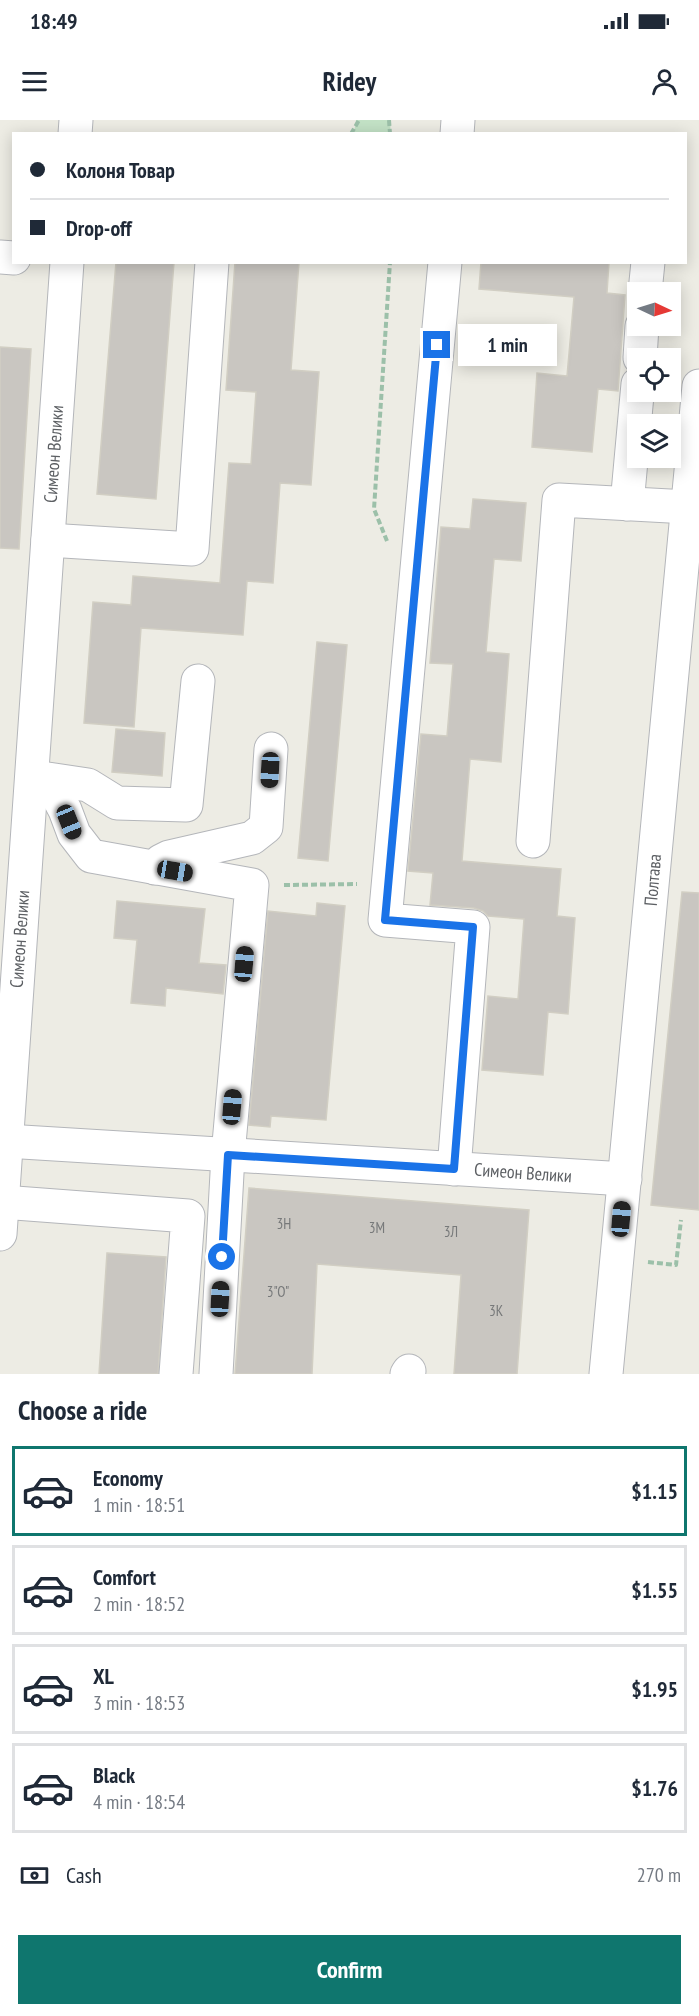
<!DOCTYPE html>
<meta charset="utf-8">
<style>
:root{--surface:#fff;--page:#f2f2f3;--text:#1f2937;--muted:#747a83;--line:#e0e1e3;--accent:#0f766e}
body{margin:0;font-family:"PT Sans Narrow",sans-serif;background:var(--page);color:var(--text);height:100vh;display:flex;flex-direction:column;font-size:22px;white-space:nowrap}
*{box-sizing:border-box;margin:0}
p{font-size:20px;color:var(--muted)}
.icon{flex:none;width:33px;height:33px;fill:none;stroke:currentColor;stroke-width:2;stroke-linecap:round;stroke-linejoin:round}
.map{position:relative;height:1254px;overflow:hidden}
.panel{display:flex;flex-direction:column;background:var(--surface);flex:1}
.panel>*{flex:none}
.banner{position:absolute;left:12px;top:12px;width:675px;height:132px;border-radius:0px;box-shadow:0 3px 15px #0003;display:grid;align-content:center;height:132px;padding:0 18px;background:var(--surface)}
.needle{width:39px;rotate:94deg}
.controls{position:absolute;left:627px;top:162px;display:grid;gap:12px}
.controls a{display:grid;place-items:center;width:54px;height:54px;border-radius:0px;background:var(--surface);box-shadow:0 3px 15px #0003;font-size:30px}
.end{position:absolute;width:27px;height:27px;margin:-14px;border:8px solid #1a73e8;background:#fff;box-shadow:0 0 0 3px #fff}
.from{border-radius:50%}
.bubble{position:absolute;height:42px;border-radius:0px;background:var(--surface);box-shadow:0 3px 15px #0003;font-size:20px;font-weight:700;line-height:42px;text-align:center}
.car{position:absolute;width:18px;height:36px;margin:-18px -9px;border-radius:8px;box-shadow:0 0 4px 2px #0007;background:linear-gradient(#222 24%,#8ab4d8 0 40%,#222 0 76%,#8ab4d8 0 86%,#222 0)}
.banner b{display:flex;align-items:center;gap:21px;height:57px;font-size:22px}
.banner b+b{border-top:2px solid var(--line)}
.banner i{width:15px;height:15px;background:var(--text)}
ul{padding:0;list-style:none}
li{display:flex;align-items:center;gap:18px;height:90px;margin:0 12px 9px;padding:0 6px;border:3px solid var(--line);border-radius:0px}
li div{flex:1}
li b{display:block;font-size:22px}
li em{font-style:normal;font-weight:700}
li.on{border-color:var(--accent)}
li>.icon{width:54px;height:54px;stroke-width:1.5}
h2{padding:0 18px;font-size:27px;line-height:72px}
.pay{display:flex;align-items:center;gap:15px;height:66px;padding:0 18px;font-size:22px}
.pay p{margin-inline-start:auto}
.cta{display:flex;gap:12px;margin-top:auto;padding:12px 18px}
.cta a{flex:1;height:69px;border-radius:0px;background:var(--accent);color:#fff;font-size:24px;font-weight:700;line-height:69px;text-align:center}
.status{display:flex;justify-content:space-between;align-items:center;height:42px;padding:0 30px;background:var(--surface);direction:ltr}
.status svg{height:16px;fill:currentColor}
header{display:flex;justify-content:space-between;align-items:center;height:78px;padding:0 18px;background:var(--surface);font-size:27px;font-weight:700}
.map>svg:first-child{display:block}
.green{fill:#c3e2c6}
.building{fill:#c9c6c1;stroke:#d1cec3;stroke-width:1.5}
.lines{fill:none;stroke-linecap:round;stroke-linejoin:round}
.minor-casing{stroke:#b4b6ba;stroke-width:35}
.path{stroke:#9cc0a9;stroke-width:4;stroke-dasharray:6 3;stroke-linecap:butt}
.minor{stroke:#fff;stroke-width:33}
.route{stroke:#1a73e8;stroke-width:8}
.labels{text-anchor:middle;stroke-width:4.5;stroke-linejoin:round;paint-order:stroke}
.number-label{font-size:15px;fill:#77797a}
.street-label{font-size:18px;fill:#5c5f63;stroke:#fff}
</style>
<div class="status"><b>18:49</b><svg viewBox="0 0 49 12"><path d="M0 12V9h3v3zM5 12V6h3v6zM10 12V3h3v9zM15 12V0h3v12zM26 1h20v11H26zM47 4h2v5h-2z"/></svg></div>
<header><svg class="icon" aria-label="menu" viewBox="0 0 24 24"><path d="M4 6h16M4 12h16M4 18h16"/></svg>Ridey<svg class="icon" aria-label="person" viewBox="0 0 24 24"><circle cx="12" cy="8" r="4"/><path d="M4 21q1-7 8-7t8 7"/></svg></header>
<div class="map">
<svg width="699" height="1254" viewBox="0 0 699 1254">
<rect width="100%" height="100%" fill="#edece4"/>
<path class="green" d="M356 0H391L390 13H354Z"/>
<g class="building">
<path d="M116 142H174L156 379 97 374Z"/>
<path d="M235 142H299L291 250 319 252 311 365 280 363 273 463 247 461 243 515 141 508 134 607 84 603 93 482 131 485 133 456 220 463 229 343 251 344 256 272 226 270Z"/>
<path d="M481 142H609L607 173 625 175 618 271 598 269 592 332 532 327 537 253 567 256 574 177 479 169Z"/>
<path d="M0 227 31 229 19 429 0 428Z"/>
<path d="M473 379 526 383 521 441 494 439 486 532 509 534 501 642 470 639 462 741 561 749 557 796 575 798 568 894 548 892 543 955 482 950 488 876 518 879 524 799 488 796 483 791 474 788 430 785 433 753 408 751 421 614 447 616 453 544 430 543 441 407 470 409Z"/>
<path d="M317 522 347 525 328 741 298 738Z"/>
<path d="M116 609 165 613 162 656 112 652Z"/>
<path d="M682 772 699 773V1090L651 1085Z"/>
<path d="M117 781 205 789 199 843 226 845 223 874 166 868 165 886 131 883 137 820 114 818Z"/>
<path d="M317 783 345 786 326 1000 271 996 270 1007 249 1005 268 791 316 796Z"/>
<path d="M249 1068 529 1090 517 1254H454L461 1155 317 1144 312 1254H235Z"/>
<path d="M107 1133 166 1137 158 1254H99Z"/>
</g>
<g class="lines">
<g class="minor-casing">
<g id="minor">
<path d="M75 14 76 0"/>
<path d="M457 14 458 0"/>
<path d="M0 137 14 138"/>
<path d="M445 142 385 800 473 807 454 1049"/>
<path d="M645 172 648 142"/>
<path d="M640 238 642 206"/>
<path d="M627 384 638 264"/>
<path d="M48 420 192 429 212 142"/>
<path d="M34 657 88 665 117 683 186 685 198 561"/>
<path d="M49 660 65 690 74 714 91 736 252 765 228 1035 216 1254"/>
<path d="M533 721 559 380 688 387"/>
<path d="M155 748 161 741 169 737 252 718 266 707 271 629"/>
<path d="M6 1021 625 1059"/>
<path d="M2 1082 188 1096 176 1254"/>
<path d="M0 1114 67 142"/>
<path d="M407 1254 409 1251"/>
<path d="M606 1254 699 266"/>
</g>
</g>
<g class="path">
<path d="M389 0 390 14"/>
<path d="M351 14 359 0"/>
<path d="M387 421 374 389 390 142"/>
<path d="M284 765 357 764"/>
<path d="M648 1142 676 1145 681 1100"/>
</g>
<use href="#minor" class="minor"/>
</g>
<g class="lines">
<path class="route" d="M222 1137 228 1035 454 1049 473 807 385 800 437 225"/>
</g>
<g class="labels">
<g class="number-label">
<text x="284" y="1109">3Н</text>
<text x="377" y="1113">3М</text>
<text x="451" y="1117">3Л</text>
<text x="278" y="1177">3"О"</text>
<text x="496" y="1196">3К</text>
</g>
<g class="street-label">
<text transform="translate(54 334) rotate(-86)" y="6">Симеон Велики</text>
<text transform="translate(653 760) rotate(-85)" y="6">Полтава</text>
<text transform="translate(20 819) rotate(-86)" y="6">Симеон Велики</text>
<text transform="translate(523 1053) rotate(4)" y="6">Симеон Велики</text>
</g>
</g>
</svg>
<div class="controls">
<a><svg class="needle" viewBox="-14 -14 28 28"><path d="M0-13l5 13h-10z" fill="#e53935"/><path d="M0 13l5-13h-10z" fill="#747a83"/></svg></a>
<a><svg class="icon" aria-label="locate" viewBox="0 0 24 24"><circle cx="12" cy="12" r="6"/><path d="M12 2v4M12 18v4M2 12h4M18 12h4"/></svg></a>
<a><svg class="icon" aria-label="layers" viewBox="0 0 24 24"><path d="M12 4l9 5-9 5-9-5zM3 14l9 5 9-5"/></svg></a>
</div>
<i class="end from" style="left:222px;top:1137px"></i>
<i class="end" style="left:437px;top:225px"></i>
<div class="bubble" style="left:458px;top:204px;width:99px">1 min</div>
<i class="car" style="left:270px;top:650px;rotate:183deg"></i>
<i class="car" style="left:69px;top:702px;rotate:158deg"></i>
<i class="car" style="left:175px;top:751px;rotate:100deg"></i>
<i class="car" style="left:244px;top:844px;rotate:5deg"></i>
<i class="car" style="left:232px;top:987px;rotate:5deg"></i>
<i class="car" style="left:621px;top:1099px;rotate:5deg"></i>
<i class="car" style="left:220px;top:1179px;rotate:3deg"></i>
<div class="banner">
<b><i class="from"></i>Колоня Товар</b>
<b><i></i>Drop-off</b>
</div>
</div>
<section class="panel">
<h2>Choose a ride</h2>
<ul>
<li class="on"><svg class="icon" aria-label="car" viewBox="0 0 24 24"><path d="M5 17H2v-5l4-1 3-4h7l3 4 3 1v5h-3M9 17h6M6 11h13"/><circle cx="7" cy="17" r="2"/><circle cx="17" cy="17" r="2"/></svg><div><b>Economy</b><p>1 min · 18:51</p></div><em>$1.15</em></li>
<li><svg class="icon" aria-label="car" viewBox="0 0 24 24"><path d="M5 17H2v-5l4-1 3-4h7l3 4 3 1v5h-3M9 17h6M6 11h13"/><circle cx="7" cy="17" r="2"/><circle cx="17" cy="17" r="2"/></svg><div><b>Comfort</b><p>2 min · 18:52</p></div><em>$1.55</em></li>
<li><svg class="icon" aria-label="car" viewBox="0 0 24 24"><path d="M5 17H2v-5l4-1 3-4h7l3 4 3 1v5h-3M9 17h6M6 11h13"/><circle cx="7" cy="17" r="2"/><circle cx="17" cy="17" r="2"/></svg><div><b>XL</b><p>3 min · 18:53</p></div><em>$1.95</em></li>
<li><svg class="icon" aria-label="car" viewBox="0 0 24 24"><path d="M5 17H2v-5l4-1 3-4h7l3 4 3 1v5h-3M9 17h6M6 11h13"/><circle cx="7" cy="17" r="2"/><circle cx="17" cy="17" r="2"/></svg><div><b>Black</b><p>4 min · 18:54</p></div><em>$1.76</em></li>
</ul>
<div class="pay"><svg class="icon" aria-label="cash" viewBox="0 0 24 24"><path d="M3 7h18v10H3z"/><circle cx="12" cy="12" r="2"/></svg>Cash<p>270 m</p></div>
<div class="cta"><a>Confirm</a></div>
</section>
